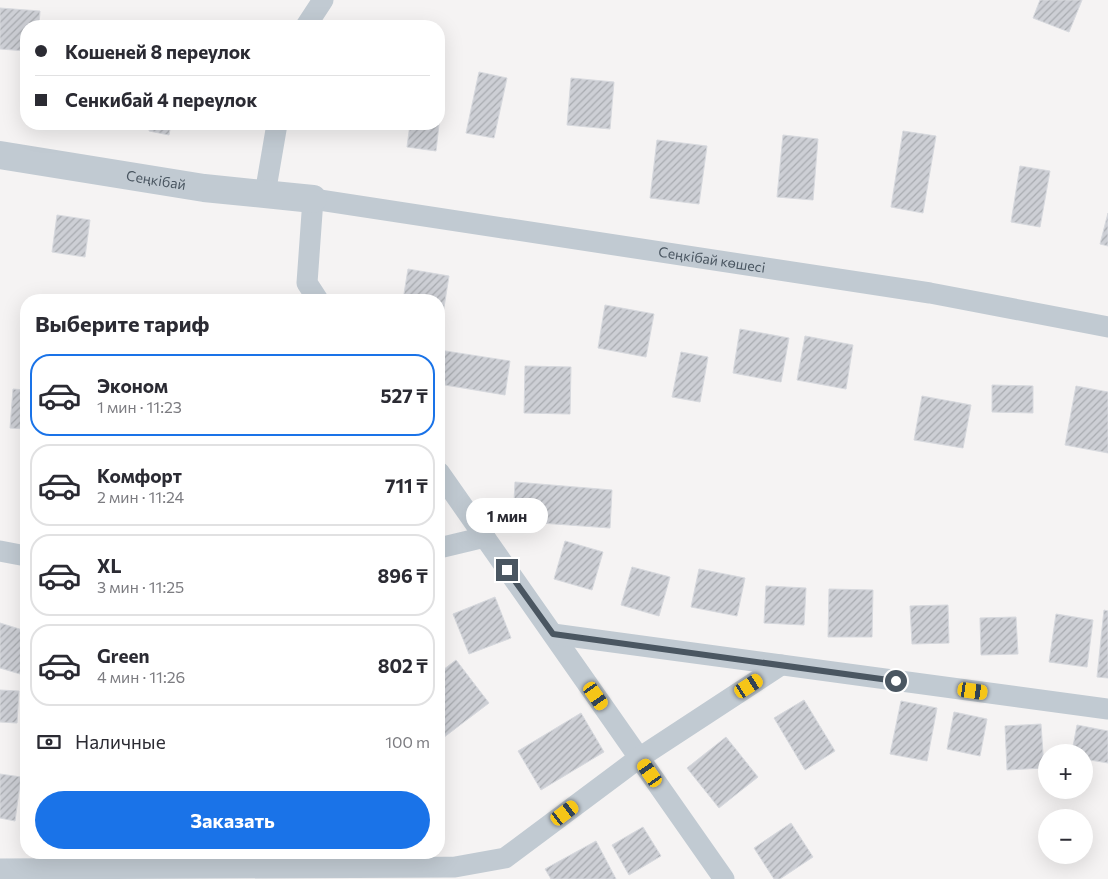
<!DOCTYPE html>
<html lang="ru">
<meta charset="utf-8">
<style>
:root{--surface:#fff;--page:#f7f7f7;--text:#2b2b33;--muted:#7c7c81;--line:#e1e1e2;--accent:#1a73e8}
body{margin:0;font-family:Commissioner,sans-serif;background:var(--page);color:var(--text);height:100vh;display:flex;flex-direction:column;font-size:19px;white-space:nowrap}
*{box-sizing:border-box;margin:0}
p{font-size:16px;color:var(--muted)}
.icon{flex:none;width:28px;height:28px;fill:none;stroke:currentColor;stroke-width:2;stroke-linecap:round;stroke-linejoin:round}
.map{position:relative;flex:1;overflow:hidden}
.drawer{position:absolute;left:20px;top:294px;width:425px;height:565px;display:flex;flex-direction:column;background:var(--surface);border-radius:20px;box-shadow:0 5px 20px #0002}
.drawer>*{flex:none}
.hud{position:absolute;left:20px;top:20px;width:425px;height:110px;border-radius:20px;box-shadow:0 5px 20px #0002;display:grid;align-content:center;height:110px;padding:0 15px;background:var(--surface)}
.fabs{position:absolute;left:1038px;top:744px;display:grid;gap:10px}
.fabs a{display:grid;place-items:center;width:55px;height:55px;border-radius:50%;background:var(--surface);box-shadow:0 5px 20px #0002;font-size:25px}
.end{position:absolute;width:22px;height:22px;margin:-11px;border:6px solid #4a5661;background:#fff;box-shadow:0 0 0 2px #fff}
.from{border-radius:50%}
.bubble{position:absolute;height:35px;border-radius:18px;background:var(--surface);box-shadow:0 5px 20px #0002;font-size:16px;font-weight:700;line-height:35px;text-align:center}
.car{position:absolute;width:15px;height:30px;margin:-15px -8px;border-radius:6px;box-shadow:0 0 4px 1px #0007;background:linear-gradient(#f5c518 24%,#345 0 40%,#f5c518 0 76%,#345 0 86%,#f5c518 0)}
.hud b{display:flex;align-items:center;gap:18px;height:48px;font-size:19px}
.hud b+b{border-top:1px solid var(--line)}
.hud i{width:12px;height:12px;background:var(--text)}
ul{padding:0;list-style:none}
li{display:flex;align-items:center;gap:15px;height:82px;margin:0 10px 8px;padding:0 5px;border:2px solid var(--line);border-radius:20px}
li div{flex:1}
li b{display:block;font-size:19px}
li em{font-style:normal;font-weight:700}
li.active{border-color:var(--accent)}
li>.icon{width:45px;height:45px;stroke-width:1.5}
h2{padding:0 15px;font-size:22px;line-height:60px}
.pay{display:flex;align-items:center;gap:12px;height:55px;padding:0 15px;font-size:19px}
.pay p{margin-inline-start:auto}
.button{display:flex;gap:10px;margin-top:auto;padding:10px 15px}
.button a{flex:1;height:58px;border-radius:30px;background:var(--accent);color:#fff;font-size:20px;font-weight:700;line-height:58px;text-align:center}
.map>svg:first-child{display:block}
.building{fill:url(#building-hatch);stroke:#d7d9de}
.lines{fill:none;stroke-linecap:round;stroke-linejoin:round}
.minor{stroke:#c1cad2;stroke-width:21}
.tertiary{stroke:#c1cad2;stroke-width:28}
.route{stroke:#4a5661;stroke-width:6}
.labels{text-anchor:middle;stroke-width:4;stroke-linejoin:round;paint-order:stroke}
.street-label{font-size:14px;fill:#4a5661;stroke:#fff}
</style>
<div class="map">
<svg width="1108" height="879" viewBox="0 0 1108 879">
<defs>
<pattern id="building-hatch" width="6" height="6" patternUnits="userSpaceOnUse" patternTransform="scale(1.25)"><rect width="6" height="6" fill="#cdcfd5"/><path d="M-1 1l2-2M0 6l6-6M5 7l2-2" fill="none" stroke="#a8abb0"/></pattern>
</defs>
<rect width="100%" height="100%" fill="#f5f3f3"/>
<g class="building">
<path d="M1040 0H1082L1069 32 1033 18Z"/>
<path d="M0 8 40 11 39 26H26V51L0 49Z"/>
<path d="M479 72 507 78 494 138 466 133Z"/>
<path d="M571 78 614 82 610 129 567 125Z"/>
<path d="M439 98H442L436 151 407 147 410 124H439Z"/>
<path d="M150 124H171L169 135 149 131Z"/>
<path d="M185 124H206L205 129 184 126Z"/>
<path d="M903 131 936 136 923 213 891 207Z"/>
<path d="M783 135 818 139 813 200 777 197Z"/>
<path d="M657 140 707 146 699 204 650 198Z"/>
<path d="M1020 166 1050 171 1040 227 1011 222Z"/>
<path d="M1108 213V246L1100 244Z"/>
<path d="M57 215 90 220 85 257 52 252Z"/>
<path d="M408 269 449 276 442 320 439 319V300H403Z"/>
<path d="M122 297 151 300H121Z"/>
<path d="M605 305 654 314 646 357 598 348Z"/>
<path d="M740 329 789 338 781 382 733 373Z"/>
<path d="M805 336 853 345 846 389 797 380Z"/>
<path d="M439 350 510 361 505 395 439 384Z"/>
<path d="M681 352 708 357 700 402 672 397Z"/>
<path d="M525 366 571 367 570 414 524 413Z"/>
<path d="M992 385 1033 386V413L992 412Z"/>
<path d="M1076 386 1108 392V453L1065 445Z"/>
<path d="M13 389 26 390V429L10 428Z"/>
<path d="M922 396 971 405 963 448 914 440Z"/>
<path d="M26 458V504H23Z"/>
<path d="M515 482 612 490 610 528 513 521Z"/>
<path d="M565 541 603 552 592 590 554 579Z"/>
<path d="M632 567 670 577 659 616 621 605Z"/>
<path d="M699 569 745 578 737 616 691 607Z"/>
<path d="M766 586 806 588 804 625 764 623Z"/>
<path d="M829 589 873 590 872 637H828Z"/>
<path d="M495 597 511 638 469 654 453 614Z"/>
<path d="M948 605 949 643 912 644 910 606Z"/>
<path d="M1104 610 1108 611V678L1097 677Z"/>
<path d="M1056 614 1093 620 1087 667 1049 662Z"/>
<path d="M1016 617 1018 654 981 655 980 618Z"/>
<path d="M0 623 26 631V652L20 674 0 668Z"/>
<path d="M456 660 489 703 439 741V673Z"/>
<path d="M0 690 19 691 17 723 0 722Z"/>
<path d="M804 700 835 751 805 770 774 718Z"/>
<path d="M901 701 937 708 927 761 890 754Z"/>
<path d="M954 712 987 719 980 756 947 749Z"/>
<path d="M581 713 604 752 541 790 518 751Z"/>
<path d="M1041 724 1044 768 1007 770 1005 726Z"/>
<path d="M1077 725 1108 731V763L1084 759V752H1072Z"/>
<path d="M726 737 758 777 719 808 687 768Z"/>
<path d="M0 774 21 777 15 821 0 818Z"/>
<path d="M791 823 813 857 780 879H774L754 848Z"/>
<path d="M643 827 661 856 629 875 612 845Z"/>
<path d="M596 841 616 879H551L545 869Z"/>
</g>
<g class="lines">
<g class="minor">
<path d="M306 26 323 0"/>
<path d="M265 194 277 124"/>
<path id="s1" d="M318 300 307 283 313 199 930 293 1108 327"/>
<path d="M439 472 724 879"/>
<path d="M439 548 485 537"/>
<path d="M0 551 26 556"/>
<path d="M553 634 1108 709"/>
<path d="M0 869 455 867 505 858 639 758 781 665"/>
</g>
<path class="tertiary" id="s2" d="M0 155 204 188 313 199"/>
</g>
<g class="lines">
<path class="route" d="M507 570 553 634 896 681"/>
</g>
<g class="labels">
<g class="street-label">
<text dy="5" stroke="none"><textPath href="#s2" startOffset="158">Сеңкібай</textPath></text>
<text dy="5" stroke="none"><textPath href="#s1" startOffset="508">Сеңкібай көшесі</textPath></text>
</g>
</g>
</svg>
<div class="fabs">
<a>+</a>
<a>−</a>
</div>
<i class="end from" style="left:896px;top:681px"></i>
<i class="end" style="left:507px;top:570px"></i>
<div class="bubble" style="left:466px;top:498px;width:82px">1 мин</div>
<i class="car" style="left:749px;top:686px;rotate:57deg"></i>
<i class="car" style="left:973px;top:691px;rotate:98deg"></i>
<i class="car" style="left:596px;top:696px;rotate:145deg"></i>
<i class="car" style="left:650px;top:773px;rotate:325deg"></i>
<i class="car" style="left:565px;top:813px;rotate:53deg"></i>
<div class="hud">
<b><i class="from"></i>Кошеней 8 переулок</b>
<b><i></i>Сенкибай 4 переулок</b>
</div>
<section class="drawer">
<h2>Выберите тариф</h2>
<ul>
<li class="active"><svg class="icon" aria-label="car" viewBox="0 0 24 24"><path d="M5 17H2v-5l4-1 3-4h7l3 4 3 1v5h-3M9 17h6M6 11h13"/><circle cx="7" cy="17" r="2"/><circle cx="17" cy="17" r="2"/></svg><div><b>Эконом</b><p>1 мин · 11:23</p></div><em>527 ₸</em></li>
<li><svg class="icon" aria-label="car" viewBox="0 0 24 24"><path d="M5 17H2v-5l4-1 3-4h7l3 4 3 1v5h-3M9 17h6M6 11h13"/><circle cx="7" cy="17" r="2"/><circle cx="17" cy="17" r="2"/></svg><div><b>Комфорт</b><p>2 мин · 11:24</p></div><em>711 ₸</em></li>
<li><svg class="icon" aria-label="car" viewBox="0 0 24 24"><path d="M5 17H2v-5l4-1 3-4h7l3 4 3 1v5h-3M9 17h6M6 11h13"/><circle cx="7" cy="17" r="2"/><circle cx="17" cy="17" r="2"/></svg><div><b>XL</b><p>3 мин · 11:25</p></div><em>896 ₸</em></li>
<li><svg class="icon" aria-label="car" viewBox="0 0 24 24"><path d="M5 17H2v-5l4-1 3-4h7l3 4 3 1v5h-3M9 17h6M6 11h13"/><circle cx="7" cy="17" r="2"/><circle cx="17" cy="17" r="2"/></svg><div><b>Green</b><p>4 мин · 11:26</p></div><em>802 ₸</em></li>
</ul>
<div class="pay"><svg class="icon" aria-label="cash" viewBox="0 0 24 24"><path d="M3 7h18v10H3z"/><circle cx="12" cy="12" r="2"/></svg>Наличные<p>100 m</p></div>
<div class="button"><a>Заказать</a></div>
</section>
</div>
